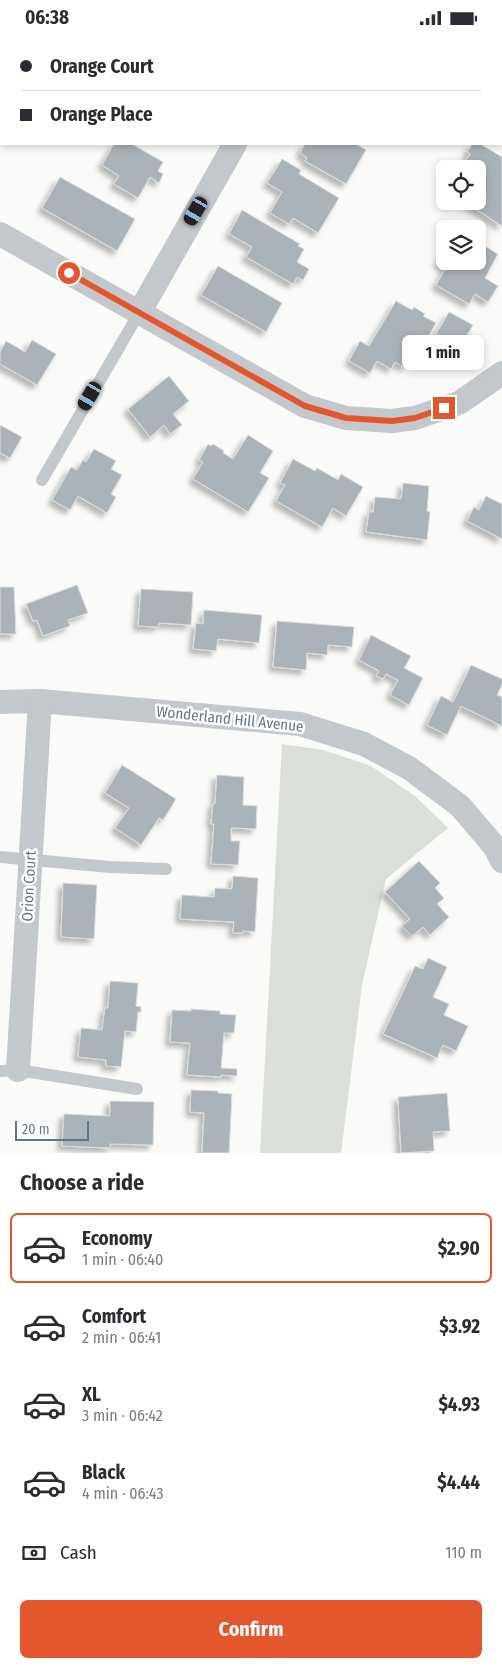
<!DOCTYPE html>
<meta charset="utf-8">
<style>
:root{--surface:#fff;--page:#f7f7f7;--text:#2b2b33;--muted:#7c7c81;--line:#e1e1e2;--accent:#e4572e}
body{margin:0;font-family:"Fira Sans Condensed",sans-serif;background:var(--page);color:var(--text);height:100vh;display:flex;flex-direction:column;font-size:19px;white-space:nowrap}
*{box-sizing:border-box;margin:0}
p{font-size:16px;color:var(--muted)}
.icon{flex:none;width:28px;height:28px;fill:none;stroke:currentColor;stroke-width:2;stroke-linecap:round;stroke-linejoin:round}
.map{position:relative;height:1118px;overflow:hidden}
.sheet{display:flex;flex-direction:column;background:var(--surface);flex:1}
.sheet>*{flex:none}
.guide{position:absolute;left:0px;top:0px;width:502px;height:110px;box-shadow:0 2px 8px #0003;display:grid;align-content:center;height:110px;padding:0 20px;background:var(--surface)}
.buttons{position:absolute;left:436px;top:125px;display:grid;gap:10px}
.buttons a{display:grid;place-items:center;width:50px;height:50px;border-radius:8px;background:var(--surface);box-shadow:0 2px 8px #0003;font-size:25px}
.scale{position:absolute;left:15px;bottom:12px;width:74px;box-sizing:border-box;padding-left:5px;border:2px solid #657683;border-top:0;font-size:14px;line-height:18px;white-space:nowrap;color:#657683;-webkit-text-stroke:4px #fff;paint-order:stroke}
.end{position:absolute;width:22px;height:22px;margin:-11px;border:6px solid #e4572e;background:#fff;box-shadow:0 0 0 2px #fff}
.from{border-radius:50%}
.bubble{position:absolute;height:35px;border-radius:8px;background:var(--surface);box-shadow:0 2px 8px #0003;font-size:16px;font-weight:700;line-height:35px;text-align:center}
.car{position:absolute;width:15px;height:30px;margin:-15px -8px;border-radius:6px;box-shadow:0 0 4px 1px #0007;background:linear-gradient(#222 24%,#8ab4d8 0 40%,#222 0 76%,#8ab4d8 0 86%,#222 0)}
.guide b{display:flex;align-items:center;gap:18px;height:48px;font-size:19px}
.guide b+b{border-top:1px solid var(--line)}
.guide i{width:12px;height:12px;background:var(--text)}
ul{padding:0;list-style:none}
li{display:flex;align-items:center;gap:15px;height:70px;margin:0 10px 8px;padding:0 10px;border:2px solid transparent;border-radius:8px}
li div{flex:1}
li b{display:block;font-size:19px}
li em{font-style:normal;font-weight:700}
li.on{border-color:var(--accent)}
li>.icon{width:45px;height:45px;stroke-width:1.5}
h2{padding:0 20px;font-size:22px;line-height:60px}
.pay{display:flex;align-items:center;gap:12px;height:55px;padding:0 20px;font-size:19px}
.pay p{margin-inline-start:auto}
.primary-button{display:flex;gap:10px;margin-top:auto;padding:10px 20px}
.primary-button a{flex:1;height:58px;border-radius:8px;background:var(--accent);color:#fff;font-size:20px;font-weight:700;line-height:58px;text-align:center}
.status{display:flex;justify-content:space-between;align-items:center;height:35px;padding:0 25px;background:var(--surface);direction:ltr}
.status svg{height:14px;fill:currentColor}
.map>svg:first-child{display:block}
.green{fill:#dadfd7}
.building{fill:#aab3b9;stroke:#dcdcda;filter:url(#shadow)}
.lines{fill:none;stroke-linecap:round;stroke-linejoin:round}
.service{stroke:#c3c8cc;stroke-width:12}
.minor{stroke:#c3c8cc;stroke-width:24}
.route{stroke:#e4572e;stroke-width:6}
.labels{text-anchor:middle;stroke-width:5;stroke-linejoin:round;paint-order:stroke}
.street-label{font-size:15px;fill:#657683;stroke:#fff}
</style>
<div class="status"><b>06:38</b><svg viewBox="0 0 49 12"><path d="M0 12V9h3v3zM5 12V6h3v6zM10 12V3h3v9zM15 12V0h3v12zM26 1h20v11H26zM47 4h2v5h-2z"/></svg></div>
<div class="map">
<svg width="502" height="1118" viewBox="0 0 502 1118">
<defs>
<filter id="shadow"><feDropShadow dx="-4.5" dy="4.5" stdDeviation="2.5" flood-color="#0004"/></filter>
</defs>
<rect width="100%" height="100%" fill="#fafaf8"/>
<path class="green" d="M282 709 324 715 371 731 415 761 448 793 386 844 362 950 341 1118H260Z"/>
<g class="building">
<path d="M0 0H56V1H1V75L0 74Z"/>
<path d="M151 0H197L199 1H152Z"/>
<path d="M228 0H246L249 1H227Z"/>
<path d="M398 0H435L437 1H397Z"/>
<path d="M502 46V89L501 88Z"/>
<path d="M114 109H132L163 127 158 136 163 139 159 148 150 142 138 163 114 149 119 141 102 130Z"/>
<path d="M305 109H356L366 115 346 149 305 126 307 123 300 118Z"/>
<path d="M472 109H480L502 122V191L463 166H478V134H466L462 131 470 119 467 117Z"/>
<path d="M282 124 301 135 299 139 339 163 318 198 293 183 289 189 270 178 282 157 267 148Z"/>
<path d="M60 142 135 184 117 216 42 173Z"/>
<path d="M242 175 300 209 298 211 304 214 297 227 309 234 303 245 297 242 293 249 246 222 252 212 229 199Z"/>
<path d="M478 207 498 219 485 243 498 251 488 267 475 259 469 269 436 250 446 233 438 228 445 216V226H478Z"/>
<path d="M218 231 282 268 266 297 201 260Z"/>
<path d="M396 266 412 275 414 272 425 279 423 281 436 288 425 308 420 305 404 332 395 327 391 334 377 326 370 338 349 326 360 306 369 311Z"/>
<path d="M449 277 473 290 460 312 436 299Z"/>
<path d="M32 305 56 319 37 350 0 329V317L6 306 25 317Z"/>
<path d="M169 341 189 366 173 379 182 390 170 399 164 390 150 402 128 374Z"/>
<path d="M0 390 22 402 10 423 0 418Z"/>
<path d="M248 400 273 416 260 438 269 443 248 477 193 444 203 427 199 425 208 409 211 411 213 409 224 416 223 418 233 424Z"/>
<path d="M94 414 116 426 111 434 122 440 111 459 116 462 107 478 78 461 70 475 52 465 71 432 77 435 83 425 86 427Z"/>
<path d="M293 424 315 436 317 433 338 445 341 439 363 452 346 481 333 473 322 492 276 466 285 450 280 448Z"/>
<path d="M403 448 429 451 427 476 430 477 427 505 366 497 369 477H373L375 462 401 464Z"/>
<path d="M486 461 502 469V504L467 486 474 472 479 475Z"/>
<path d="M77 550 88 578 68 585 70 591 43 601 37 585 33 586 26 569Z"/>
<path d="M0 552H14L16 599H0Z"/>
<path d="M141 554 193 557 191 590 159 588 158 592 138 591Z"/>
<path d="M204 575 262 580 259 608 218 604 216 616 193 614 196 588 203 589Z"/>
<path d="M277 586 354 592 352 612 328 610 327 620 307 618 306 635 273 632Z"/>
<path d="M371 600 411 621 404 633 423 643 409 670 390 660 398 645 386 639 383 644 376 641 379 636 359 625Z"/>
<path d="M471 630 502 644V650L497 660 502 662V691L461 671 447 700 427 690 441 661 453 667Z"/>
<path d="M122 730 176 764 163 785 159 783 141 810 115 793 129 773 105 758Z"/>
<path d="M217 740 244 742 243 770 257 771 256 794 231 793V806H240L238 830 211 829 214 789H211L213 769H215Z"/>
<path d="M419 826 440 848 435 853 444 863 437 869 449 882 430 900 423 892 412 901 402 891 410 884 385 857Z"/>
<path d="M233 841 258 843 255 897 243 896V898H233L234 887 180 884 182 860 214 862 215 853 232 854Z"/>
<path d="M63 848 97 850 94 904 61 902Z"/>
<path d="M428 923 447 932 433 962 449 969 444 980 468 991 456 1016 443 1010 437 1023 383 999 415 931 423 934Z"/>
<path d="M110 946 138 948 136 971 141 972V977H138L136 997 125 996 121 1032 106 1031V1025L78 1022 81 993 102 995 105 973H108Z"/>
<path d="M191 974 220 976V979L236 980 234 998H224L221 1033 237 1034V1041L221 1040V1042L187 1040 190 1008 170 1007 172 975 191 976Z"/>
<path d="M191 1055 218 1056V1058L232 1059 229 1118H202L204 1078 190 1077Z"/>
<path d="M447 1058 450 1096 433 1097 434 1116 401 1118 398 1062Z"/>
<path d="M110 1066 154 1067 153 1110 110 1109V1113L62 1111 64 1079 110 1081Z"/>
</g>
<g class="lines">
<g class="service">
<path d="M42 445 139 278"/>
<path d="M0 822 110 832 166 834"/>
<path d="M0 1036 18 1035 137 1054"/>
</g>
<g class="minor">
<path d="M296 1 297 0"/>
<path d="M0 199 305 371 346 383 392 386 415 383 459 368 502 338"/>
<path d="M139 278 235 109"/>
<path d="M0 667 40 666 300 689 364 709 409 733 460 771 495 812 502 826"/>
<path d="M18 1035 40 666"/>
</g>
</g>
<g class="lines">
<path class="route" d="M69 238 305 371 346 383 392 386 415 383 444 373"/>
</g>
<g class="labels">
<g class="street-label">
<text transform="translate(230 684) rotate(6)" y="5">Wonderland Hill Avenue</text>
<text transform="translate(29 851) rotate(-87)" y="5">Orion Court</text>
</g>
</g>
</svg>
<div class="buttons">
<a><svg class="icon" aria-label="locate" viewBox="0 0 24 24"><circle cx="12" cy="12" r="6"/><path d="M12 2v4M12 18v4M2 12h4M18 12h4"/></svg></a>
<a><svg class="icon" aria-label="layers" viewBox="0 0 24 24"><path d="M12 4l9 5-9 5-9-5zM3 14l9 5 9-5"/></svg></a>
</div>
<div class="scale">20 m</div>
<i class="end from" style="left:69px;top:238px"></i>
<i class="end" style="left:444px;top:373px"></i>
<div class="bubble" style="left:402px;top:300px;width:82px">1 min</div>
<i class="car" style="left:196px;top:176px;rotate:210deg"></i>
<i class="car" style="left:90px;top:361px;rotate:210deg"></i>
<div class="guide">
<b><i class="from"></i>Orange Court</b>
<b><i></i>Orange Place</b>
</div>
</div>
<section class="sheet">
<h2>Choose a ride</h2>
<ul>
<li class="on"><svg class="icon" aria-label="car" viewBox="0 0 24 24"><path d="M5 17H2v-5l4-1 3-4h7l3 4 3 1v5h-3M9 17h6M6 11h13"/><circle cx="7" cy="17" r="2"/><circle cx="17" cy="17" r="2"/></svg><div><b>Economy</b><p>1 min · 06:40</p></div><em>$2.90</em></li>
<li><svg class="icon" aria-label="car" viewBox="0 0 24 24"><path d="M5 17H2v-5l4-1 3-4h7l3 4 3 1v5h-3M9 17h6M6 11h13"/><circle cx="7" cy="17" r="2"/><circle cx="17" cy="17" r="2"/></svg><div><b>Comfort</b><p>2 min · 06:41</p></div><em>$3.92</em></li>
<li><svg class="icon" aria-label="car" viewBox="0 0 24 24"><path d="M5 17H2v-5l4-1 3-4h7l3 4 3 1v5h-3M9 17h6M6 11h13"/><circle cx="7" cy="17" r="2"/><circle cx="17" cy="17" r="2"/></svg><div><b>XL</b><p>3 min · 06:42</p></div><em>$4.93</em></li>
<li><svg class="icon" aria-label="car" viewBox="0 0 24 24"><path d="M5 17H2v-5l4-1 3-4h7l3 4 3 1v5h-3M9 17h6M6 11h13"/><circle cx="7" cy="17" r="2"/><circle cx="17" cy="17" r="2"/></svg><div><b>Black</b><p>4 min · 06:43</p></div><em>$4.44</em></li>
</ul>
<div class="pay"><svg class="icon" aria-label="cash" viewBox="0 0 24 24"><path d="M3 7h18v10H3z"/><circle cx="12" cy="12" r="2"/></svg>Cash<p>110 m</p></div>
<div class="primary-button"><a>Confirm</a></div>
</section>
